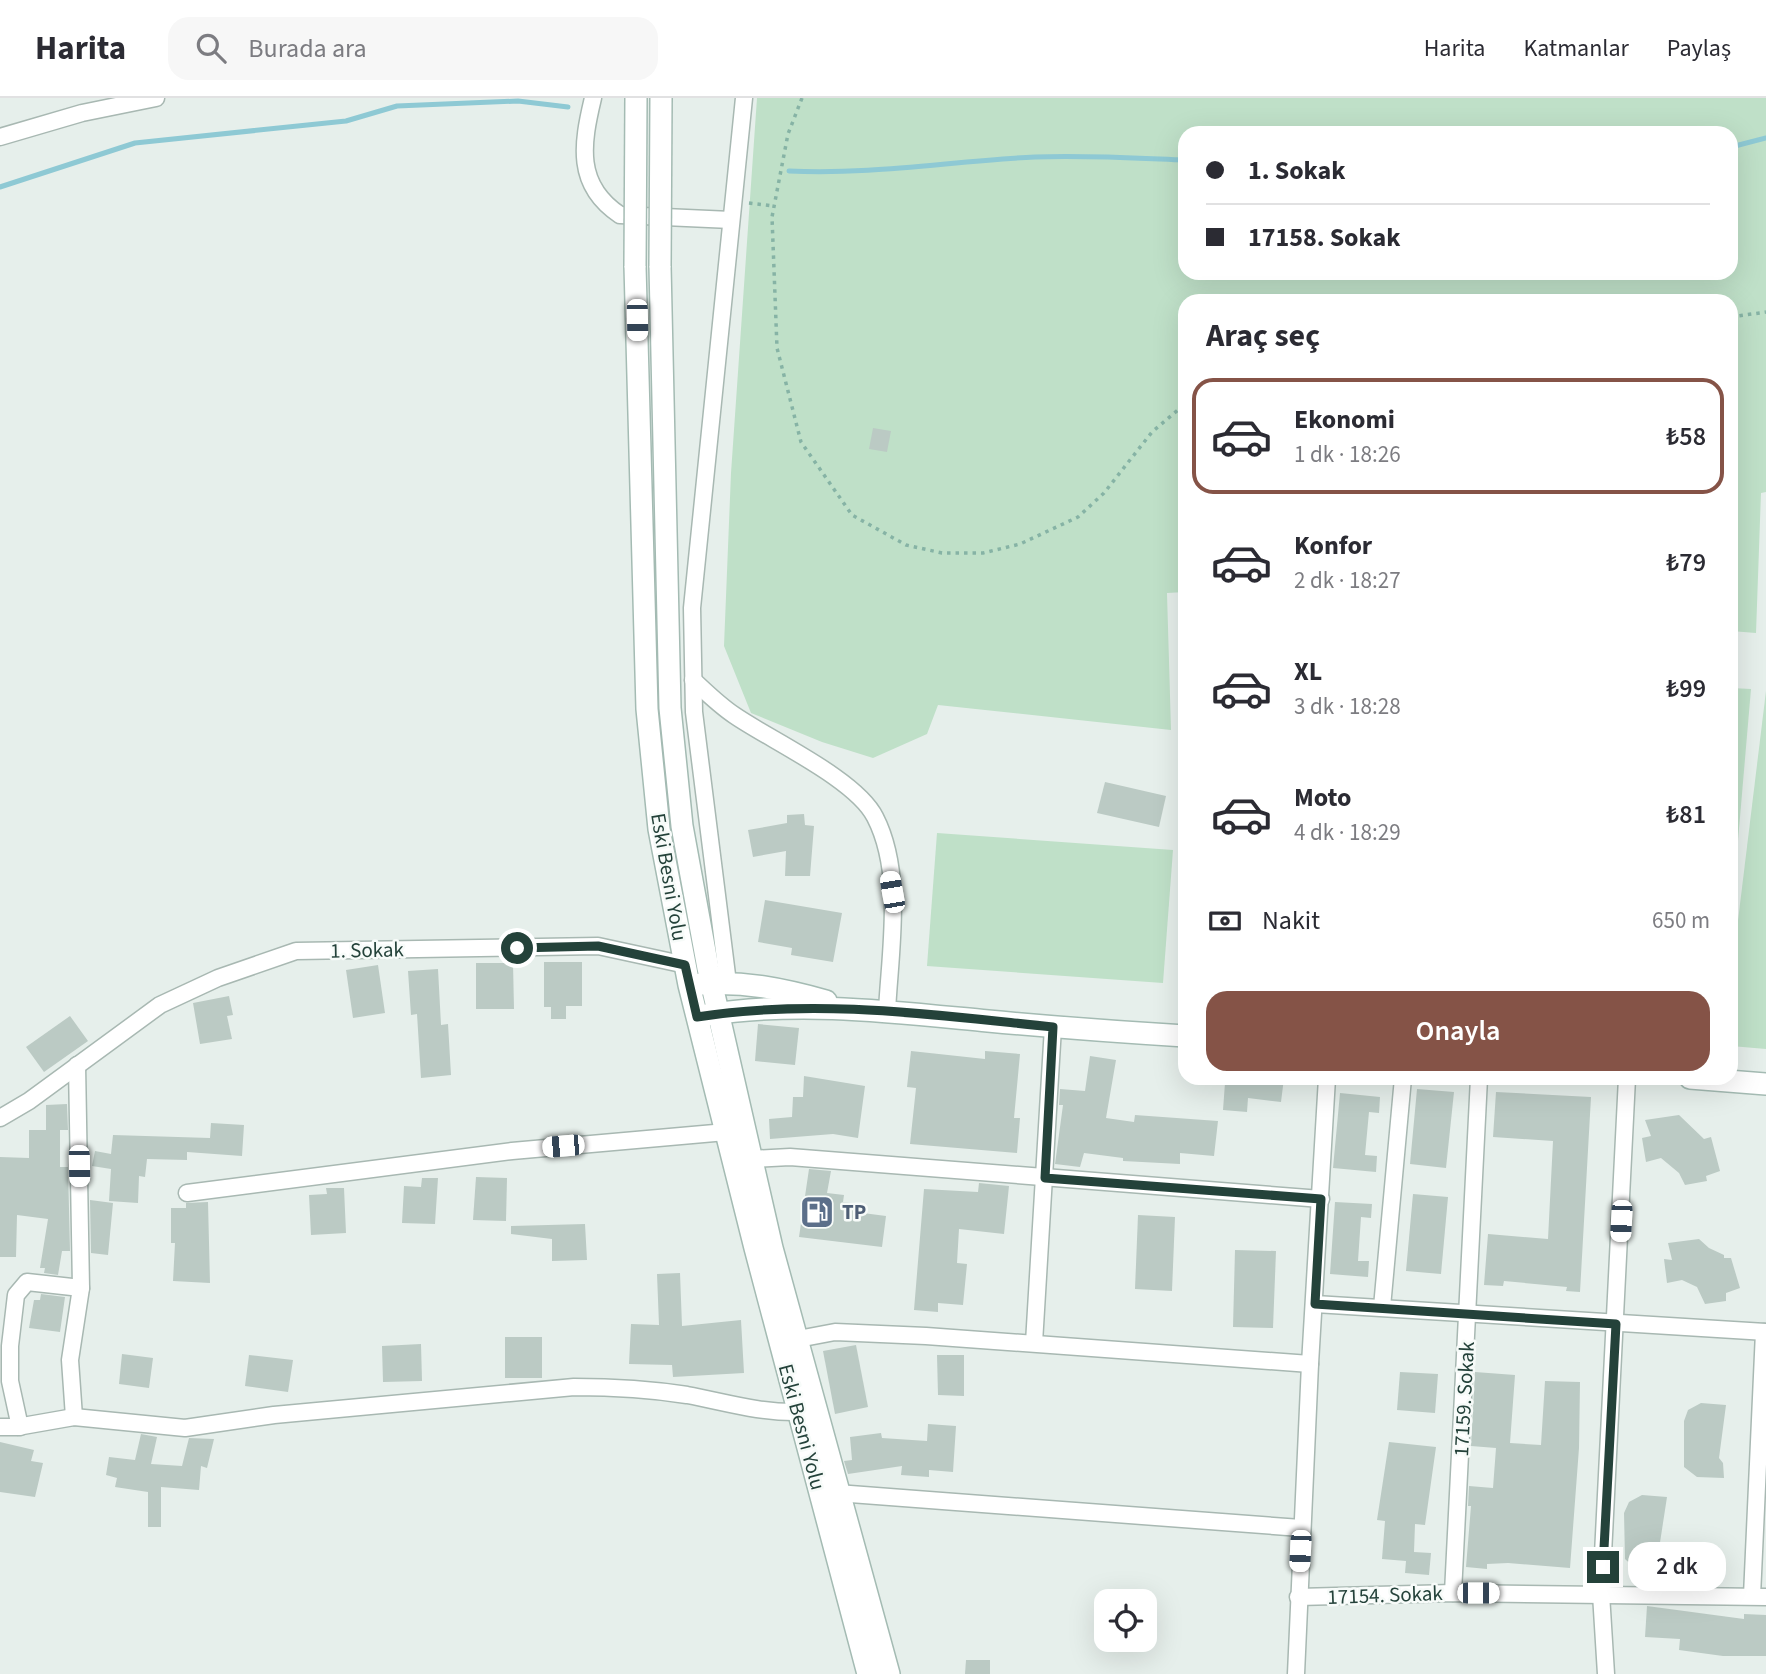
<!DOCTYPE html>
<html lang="tr">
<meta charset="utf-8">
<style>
:root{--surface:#fff;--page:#f7f7f7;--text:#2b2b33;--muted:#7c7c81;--line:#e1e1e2;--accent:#855347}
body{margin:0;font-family:"Source Sans 3",sans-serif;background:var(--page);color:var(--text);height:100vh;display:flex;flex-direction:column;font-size:26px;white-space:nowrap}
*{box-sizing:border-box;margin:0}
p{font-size:23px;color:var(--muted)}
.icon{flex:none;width:38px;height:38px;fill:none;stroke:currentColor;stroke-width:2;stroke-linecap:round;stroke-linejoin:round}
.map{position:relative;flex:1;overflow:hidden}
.details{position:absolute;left:1178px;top:196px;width:560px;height:791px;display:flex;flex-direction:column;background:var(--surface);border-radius:21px;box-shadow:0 7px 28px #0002}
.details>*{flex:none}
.banner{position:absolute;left:1178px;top:28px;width:560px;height:154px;border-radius:21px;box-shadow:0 7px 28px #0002;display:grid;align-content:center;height:154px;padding:0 28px;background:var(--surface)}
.controls{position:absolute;left:1094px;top:1491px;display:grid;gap:14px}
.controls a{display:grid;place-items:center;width:63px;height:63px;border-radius:14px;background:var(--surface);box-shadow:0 7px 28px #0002;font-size:35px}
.end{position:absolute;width:32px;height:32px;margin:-16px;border:9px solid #24423a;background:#fff;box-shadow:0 0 0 4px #fff}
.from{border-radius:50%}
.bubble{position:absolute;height:49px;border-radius:21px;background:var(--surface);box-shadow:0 7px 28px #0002;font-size:23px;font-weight:600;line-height:49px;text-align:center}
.car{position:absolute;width:21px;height:42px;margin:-21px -10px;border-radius:9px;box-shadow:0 0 5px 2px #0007;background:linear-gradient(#fff 24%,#345 0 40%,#fff 0 76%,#345 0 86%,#fff 0)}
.banner b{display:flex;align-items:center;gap:24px;height:66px;font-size:26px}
.banner b+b{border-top:2px solid var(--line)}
.banner i{width:18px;height:18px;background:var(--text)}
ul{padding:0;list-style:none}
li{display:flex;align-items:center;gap:21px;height:116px;margin:0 14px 10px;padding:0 14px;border:4px solid transparent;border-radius:21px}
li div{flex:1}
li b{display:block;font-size:26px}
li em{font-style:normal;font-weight:600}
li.active{border-color:var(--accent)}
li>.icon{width:63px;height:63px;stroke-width:1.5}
h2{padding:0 28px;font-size:32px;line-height:84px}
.pay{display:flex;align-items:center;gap:18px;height:77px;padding:0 28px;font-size:26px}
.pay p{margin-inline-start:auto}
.cta{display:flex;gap:14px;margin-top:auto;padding:14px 28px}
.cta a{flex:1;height:80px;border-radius:21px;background:var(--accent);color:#fff;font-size:28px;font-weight:600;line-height:80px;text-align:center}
header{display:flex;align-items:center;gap:42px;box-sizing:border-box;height:98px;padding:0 35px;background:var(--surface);border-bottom:2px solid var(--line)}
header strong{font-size:33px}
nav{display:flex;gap:38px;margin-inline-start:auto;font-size:24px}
.search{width:490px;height:63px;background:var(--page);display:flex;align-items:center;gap:18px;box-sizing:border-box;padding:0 24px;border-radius:21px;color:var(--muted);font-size:26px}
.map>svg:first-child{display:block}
.green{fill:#bfe0c8;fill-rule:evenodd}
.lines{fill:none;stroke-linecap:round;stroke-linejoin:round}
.stream{stroke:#8ec9d4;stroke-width:5}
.building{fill:#bbcac4}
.street-casing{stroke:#a8b8b2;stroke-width:19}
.secondary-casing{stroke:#a4bbb3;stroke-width:24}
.path{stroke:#86b3a5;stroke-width:3.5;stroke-dasharray:3.5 5;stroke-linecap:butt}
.street{stroke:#fff;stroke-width:16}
.secondary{stroke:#fff;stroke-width:21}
.secondary-bridge-casing{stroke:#a4bbb3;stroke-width:24;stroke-linecap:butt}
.secondary-bridge{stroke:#fff;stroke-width:21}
.route{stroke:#24423a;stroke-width:9}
.labels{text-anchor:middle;stroke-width:5;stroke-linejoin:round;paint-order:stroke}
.street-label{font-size:21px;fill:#24423a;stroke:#f7fbf9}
.service-label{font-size:21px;font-weight:bold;fill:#4e5e75;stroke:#f7fbf9;text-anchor:start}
</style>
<header>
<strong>Harita</strong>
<div class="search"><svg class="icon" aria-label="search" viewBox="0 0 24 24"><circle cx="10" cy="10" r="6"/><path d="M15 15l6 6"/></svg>Burada ara</div>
<nav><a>Harita</a><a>Katmanlar</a><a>Paylaş</a></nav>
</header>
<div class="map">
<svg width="1766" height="1576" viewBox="0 0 1766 1576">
<rect width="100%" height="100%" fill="#e6efeb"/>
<g class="green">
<path d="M757 0H1766V394L1761 395 1756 535 1731 533V203H1185V494L1167 495 1171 632 938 607 927 636 873 660 822 644 751 615 724 548 731 375ZM1185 35H1731V175H1185Z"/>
<path d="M1731 590 1751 591 1731 824Z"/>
<path d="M1766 593V951L1731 948V880Z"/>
<path d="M937 735 1173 752 1163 885 927 868Z"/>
</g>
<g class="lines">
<g class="stream">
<path d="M1731 49 1766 40"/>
<path d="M789 73C873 77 951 63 1035 59 1085 57 1135 60 1185 62"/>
<path d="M0 89 135 45 346 23 397 8 518 3 568 9"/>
</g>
</g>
<g class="building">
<path d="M873 330 891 333 887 354 869 351Z"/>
<path d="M1105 684 1166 698 1159 729 1097 715Z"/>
<path d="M804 716 805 727 814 728 810 778H785L786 753 753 759 748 732 787 725V717Z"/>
<path d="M765 802 842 815 833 864 791 857 792 850 758 844Z"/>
<path d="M544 864H582V908H566V921H551V909H544Z"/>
<path d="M476 865H513L514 911H476Z"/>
<path d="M378 867 385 915 353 920 346 872Z"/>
<path d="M438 871 441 927 448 926 451 977 421 980 417 916 411 917 408 873Z"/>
<path d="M229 898 233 917 227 918 232 941 200 946 193 905Z"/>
<path d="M70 918 88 943 44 974 26 949Z"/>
<path d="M758 926 799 930 795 967 755 963Z"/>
<path d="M911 953 985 961V953L1020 956 1014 1020H1020L1017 1055 910 1046 916 990 907 989Z"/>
<path d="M1090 958 1116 962 1106 1020 1134 1024 1135 1017 1218 1023 1214 1058 1180 1055V1066L1123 1063V1060L1084 1055 1080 1069 1055 1066 1063 1007H1059L1060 991 1085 993Z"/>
<path d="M804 978 865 988 858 1040 833 1036 770 1041 769 1021 792 1019 793 999H803Z"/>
<path d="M1234 980H1284L1281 1004 1248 1000 1247 1014 1223 1012 1225 985H1233Z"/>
<path d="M1417 991 1454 994 1446 1070 1410 1066Z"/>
<path d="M1496 994 1591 999 1580 1194 1566 1193 1567 1189 1504 1183 1503 1188 1484 1187 1488 1136 1548 1141 1553 1043 1493 1039Z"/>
<path d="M1340 995 1380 999 1379 1015 1369 1014 1365 1057 1377 1058 1376 1074 1333 1070Z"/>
<path d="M67 1006 68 1032H60V1069H68L70 1153H62L58 1177 44 1175 45 1170H40L48 1121 17 1117 16 1159H0V1059L29 1060V1032H46V1007Z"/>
<path d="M1679 1017 1704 1041 1711 1039 1720 1073 1706 1078 1707 1083 1685 1087 1679 1075 1661 1060 1646 1064 1642 1040 1651 1038 1645 1022Z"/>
<path d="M211 1025 244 1027 242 1058 187 1054V1062L147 1061 145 1079 139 1078 138 1105 109 1103 111 1071 92 1068 95 1053 111 1056 113 1037 210 1040Z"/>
<path d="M809 1071 831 1073 827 1095 844 1097 843 1104 856 1105 855 1114 886 1118 882 1149 799 1139Z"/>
<path d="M476 1079 507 1080 506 1123 473 1122Z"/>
<path d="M422 1080H438L435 1126 402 1125 404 1088 421 1089Z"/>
<path d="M979 1085 1009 1088 1004 1136 959 1131 957 1165 967 1166 963 1207 938 1205V1214L914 1212 924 1091 978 1094Z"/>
<path d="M326 1090H344L346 1135 311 1137 309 1097 327 1096Z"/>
<path d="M1413 1096 1448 1099 1441 1176 1406 1173Z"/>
<path d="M90 1102 113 1105 108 1157 91 1155Z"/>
<path d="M208 1104 210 1185 173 1183 175 1145H171V1110H186V1105Z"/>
<path d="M1335 1104 1372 1106 1371 1120 1361 1119 1358 1163H1369L1368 1179 1330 1176Z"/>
<path d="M1138 1117 1175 1119 1172 1193 1135 1191Z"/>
<path d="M585 1126 587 1162 552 1163V1141L511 1136V1128Z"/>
<path d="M1699 1141 1709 1150 1724 1157V1160H1731L1740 1190 1726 1195V1203L1705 1206 1697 1189 1682 1182 1667 1185 1664 1161 1672 1162 1668 1145Z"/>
<path d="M1235 1152 1276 1153 1273 1230 1233 1229Z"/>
<path d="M680 1175 682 1228 741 1222 744 1275 673 1279 672 1267 629 1266 631 1226 659 1227 657 1176Z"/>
<path d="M41 1196 65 1199 60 1234 29 1230 34 1202H40Z"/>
<rect x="505" y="1239" width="37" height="41"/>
<path d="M421 1246 422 1283 383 1284 382 1248Z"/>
<path d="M856 1247 868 1309 835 1316 823 1253Z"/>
<path d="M122 1256 153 1260 149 1290 119 1286Z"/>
<path d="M249 1257 293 1262 288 1294 245 1288Z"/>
<path d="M937 1257H964V1298L938 1297Z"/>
<path d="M1400 1274 1438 1276 1435 1315 1397 1312Z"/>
<path d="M1475 1274 1515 1277 1510 1345 1541 1347 1545 1283 1580 1284 1579 1350 1570 1470 1508 1465 1487 1466V1471L1466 1469 1471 1408H1468L1469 1388 1493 1390 1496 1350 1471 1348Z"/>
<path d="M1701 1305 1726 1307 1719 1360 1723 1365 1724 1380 1697 1379 1684 1369V1323L1688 1312Z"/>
<path d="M928 1326 956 1328 953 1374 929 1372V1379L901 1377 902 1368 848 1376 844 1363 852 1362 850 1339 881 1335 882 1340 927 1343Z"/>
<path d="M141 1336 157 1339 151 1366 182 1368 189 1340 214 1341 207 1370 201 1368 199 1392 161 1389V1429H148V1394L115 1389 117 1380 106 1377 109 1359 135 1362Z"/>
<path d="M0 1344 34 1352 31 1363 43 1365 35 1399 0 1394Z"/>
<path d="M1389 1344 1436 1349 1425 1427 1415 1426 1414 1454 1431 1455 1429 1477 1405 1475 1406 1463 1382 1461 1385 1423 1377 1422Z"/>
<path d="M1642 1397 1667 1399 1659 1451 1664 1457 1665 1472H1637L1625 1461 1624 1415 1629 1404Z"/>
<path d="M1647 1508 1744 1521V1516L1766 1517V1558H1723L1679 1552 1680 1541 1645 1539Z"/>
<path d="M966 1562H990V1576H965Z"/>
</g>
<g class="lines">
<g class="street-casing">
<g id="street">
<path d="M593 0C582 46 575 87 620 117L731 122"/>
<path d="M0 39 82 15 156 0"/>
<path d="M693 582C706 594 719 607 734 617 770 642 856 681 875 719 904 775 890 852 887 913"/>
<path d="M728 885 694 614 692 510 744 0"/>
<path d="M0 1020 29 1003 160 907 218 880 296 853 598 848 686 867"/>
<path d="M751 1061 790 1059 1321 1101"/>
<path d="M187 1095 512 1053 726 1034"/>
<path d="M1315 1206 1766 1234"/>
<path d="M1382 1209 1403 980"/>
<path d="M798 1241 835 1234 926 1238 1310 1266"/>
<path d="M1034 1245 1053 929"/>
<path d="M74 1319 70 1262 81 1190 77 967"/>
<path d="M0 1329H17L74 1319 185 1330 274 1317 574 1289C612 1289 649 1291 687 1297 725 1304 760 1315 798 1314"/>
<path d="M20 1329 10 1283V1248L16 1197 27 1184 81 1190"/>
<path d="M837 1395 1301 1430"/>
<path d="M1453 1495 1479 980"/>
<path d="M1752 1498 1764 1234"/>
<path d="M1298 1499 1453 1495 1766 1499"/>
<path d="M1296 1576 1310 1266 1327 980"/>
<path d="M1606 1576 1601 1496 1627 980"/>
</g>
</g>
<g class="secondary-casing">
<g id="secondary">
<path d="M635 168 647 611 659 731 689 887 755 1150 868 1576"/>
<path d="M660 168 670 610 682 728 708 870 772 1150 889 1576"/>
<path d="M700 886C745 883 783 891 826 903"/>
<path d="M706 917C800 902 894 914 988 923 1053 929 1119 934 1185 938"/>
<path d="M1690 980 1766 986"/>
</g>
</g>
<g class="path">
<path d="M802 0 788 36 772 119 777 250 801 344 852 417 906 447 942 455H983L1020 446 1078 419 1104 395 1152 334 1185 306"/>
<path d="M749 105 774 108"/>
<path d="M1731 219 1766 214"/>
</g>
<use href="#street" class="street"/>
<use href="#secondary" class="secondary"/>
<g class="secondary-bridge-casing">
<g id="secondary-bridge">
<path d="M635 168 636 0"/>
<path d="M660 168 661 0"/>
</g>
</g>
<use href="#secondary-bridge" class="secondary-bridge"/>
</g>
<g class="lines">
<path class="route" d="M517 850 598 848 685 867 697 919C816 900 935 917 1053 929L1045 1080 1321 1101 1315 1206 1616 1226 1603 1469"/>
</g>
<defs>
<g id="fuel-square" transform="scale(1.75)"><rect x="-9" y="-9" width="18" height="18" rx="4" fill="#5c6f8a" stroke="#f7fbf9"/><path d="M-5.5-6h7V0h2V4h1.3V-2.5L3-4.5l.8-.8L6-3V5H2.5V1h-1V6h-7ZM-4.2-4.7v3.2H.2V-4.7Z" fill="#fff"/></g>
</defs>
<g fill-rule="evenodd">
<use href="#fuel-square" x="817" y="1114"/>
</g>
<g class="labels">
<g class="street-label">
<text transform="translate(669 779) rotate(80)" y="7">Eski Besni Yolu</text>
<text transform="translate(367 852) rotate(-1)" y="7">1. Sokak</text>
<text transform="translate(1464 1301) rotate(-87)" y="7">17159. Sokak</text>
<text transform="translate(802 1329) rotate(75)" y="7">Eski Besni Yolu</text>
<text transform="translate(1385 1497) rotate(-2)" y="7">17154. Sokak</text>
</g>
<g class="service-label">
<text x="842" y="1121">TP</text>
</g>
</g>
</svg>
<div class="controls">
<a><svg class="icon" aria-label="locate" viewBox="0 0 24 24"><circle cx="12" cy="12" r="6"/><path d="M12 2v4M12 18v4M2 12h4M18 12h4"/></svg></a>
</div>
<i class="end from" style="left:517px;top:850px"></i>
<i class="end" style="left:1603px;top:1469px"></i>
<div class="bubble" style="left:1628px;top:1444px;width:98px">2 dk</div>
<i class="car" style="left:637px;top:222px;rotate:179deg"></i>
<i class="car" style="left:892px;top:794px;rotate:350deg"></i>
<i class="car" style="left:563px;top:1048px;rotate:265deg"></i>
<i class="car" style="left:79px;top:1068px;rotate:179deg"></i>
<i class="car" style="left:1621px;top:1123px;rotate:183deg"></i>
<i class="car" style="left:1300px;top:1453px;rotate:183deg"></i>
<i class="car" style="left:1478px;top:1495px;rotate:90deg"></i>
<div class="banner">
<b><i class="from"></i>1. Sokak</b>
<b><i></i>17158. Sokak</b>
</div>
<section class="details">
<h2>Araç seç</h2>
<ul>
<li class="active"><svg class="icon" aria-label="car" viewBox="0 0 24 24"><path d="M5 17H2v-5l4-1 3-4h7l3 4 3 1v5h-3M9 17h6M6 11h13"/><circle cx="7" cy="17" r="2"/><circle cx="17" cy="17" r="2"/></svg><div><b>Ekonomi</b><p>1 dk · 18:26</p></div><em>₺58</em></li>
<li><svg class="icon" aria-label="car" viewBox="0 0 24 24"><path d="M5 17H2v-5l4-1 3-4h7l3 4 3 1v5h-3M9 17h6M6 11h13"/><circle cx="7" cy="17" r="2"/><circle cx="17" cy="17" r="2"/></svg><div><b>Konfor</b><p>2 dk · 18:27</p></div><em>₺79</em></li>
<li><svg class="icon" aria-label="car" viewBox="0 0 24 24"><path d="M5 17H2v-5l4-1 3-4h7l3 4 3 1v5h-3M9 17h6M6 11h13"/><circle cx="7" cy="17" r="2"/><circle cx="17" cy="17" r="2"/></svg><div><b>XL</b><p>3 dk · 18:28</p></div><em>₺99</em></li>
<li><svg class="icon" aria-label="car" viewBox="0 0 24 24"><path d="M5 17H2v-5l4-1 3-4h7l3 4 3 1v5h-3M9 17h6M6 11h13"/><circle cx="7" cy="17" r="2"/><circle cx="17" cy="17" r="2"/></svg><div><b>Moto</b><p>4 dk · 18:29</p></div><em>₺81</em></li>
</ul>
<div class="pay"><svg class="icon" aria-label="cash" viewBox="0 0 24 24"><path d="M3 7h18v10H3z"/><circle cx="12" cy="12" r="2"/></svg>Nakit<p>650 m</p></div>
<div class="cta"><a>Onayla</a></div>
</section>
</div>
